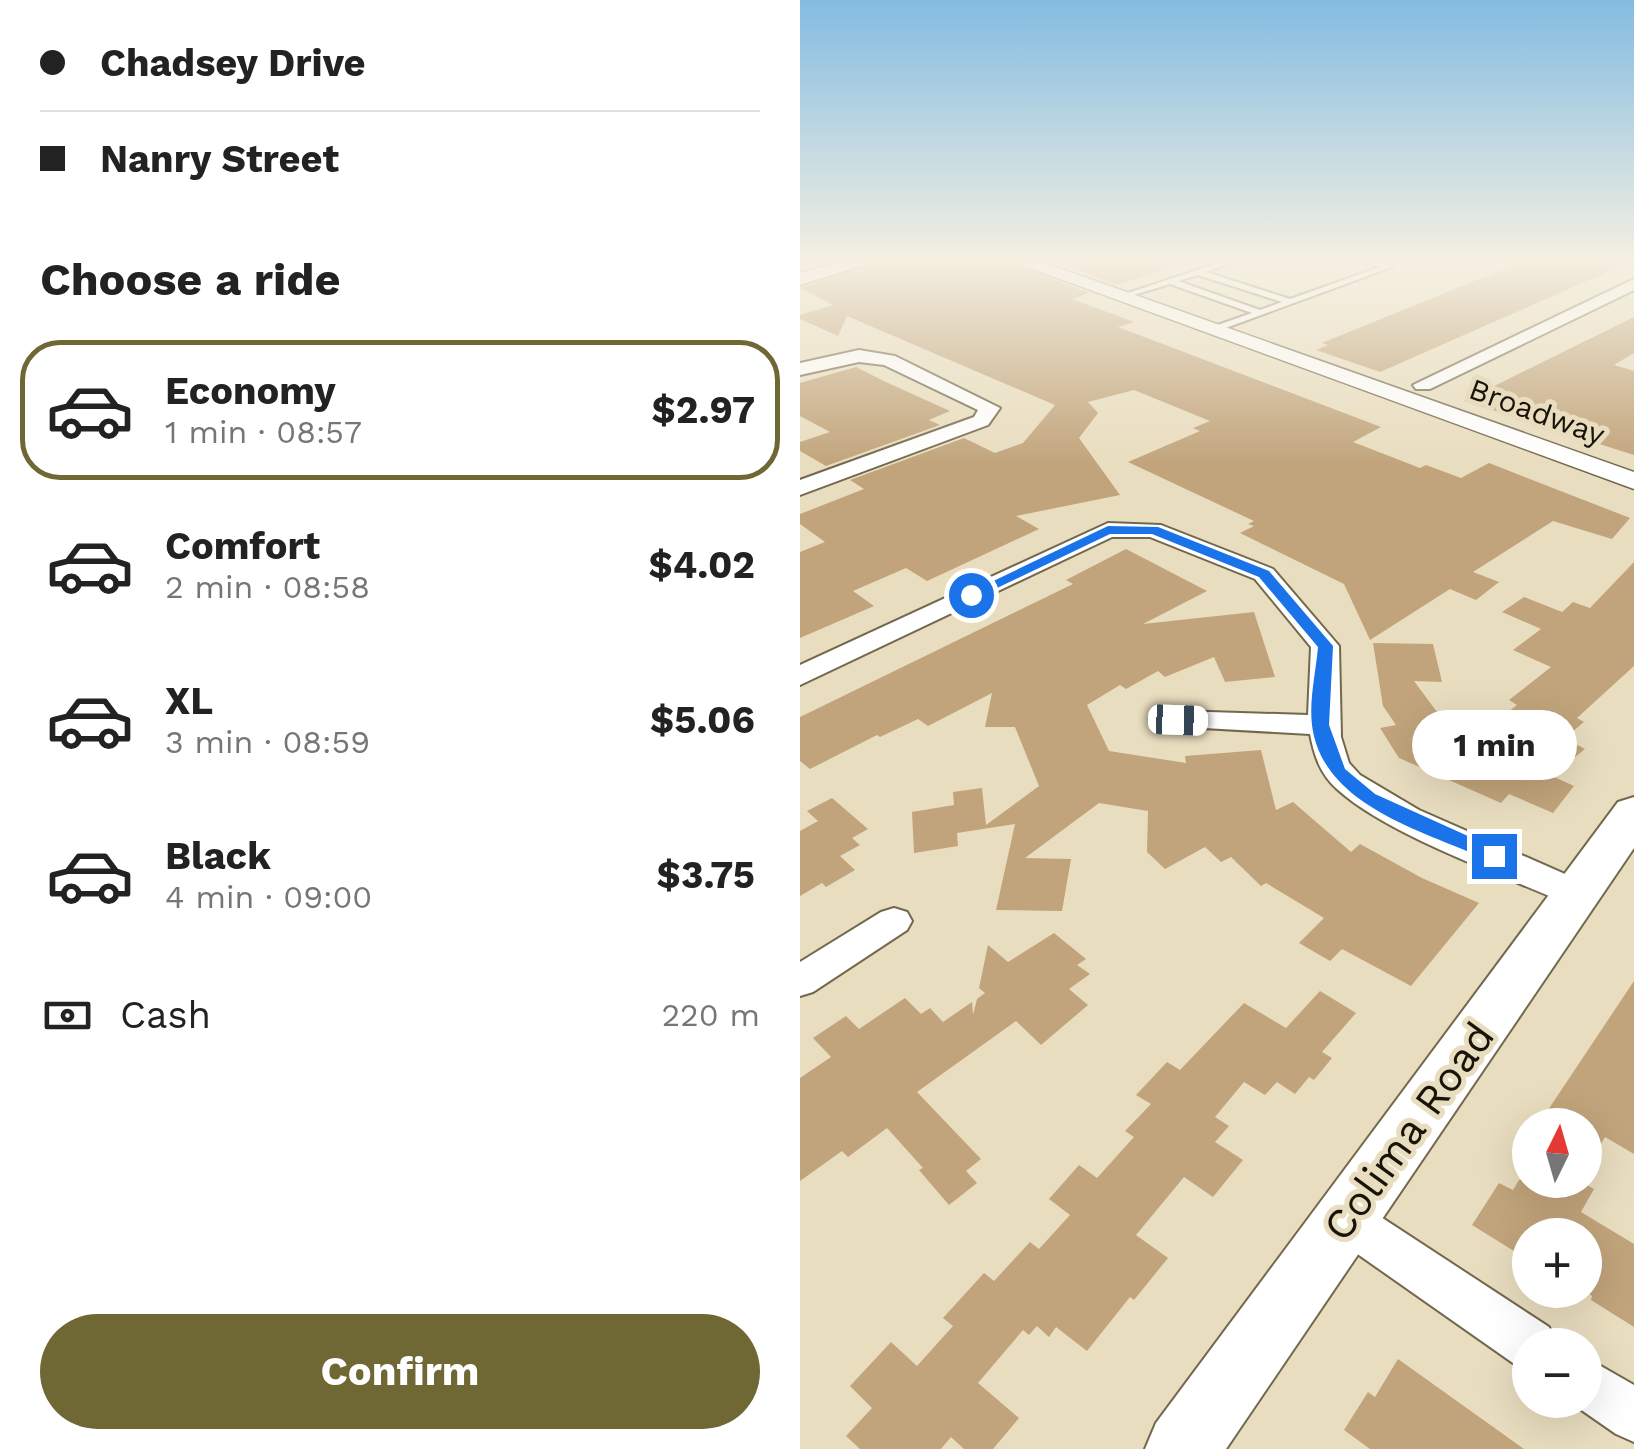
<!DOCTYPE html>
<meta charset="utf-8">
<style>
:root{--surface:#fff;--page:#f2f2f2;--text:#222;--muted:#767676;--line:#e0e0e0;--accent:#6f6834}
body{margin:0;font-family:"Work Sans",sans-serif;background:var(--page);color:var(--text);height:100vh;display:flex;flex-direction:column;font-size:38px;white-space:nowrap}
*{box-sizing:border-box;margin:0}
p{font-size:32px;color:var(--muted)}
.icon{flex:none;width:55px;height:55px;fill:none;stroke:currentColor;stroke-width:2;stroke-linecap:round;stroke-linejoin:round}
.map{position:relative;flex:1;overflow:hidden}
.side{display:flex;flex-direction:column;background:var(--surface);width:800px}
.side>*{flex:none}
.top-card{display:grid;align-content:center;height:220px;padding:0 40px;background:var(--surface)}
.needle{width:65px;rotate:5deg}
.controls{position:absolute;left:712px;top:1108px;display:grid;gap:20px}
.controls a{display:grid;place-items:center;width:90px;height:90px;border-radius:50%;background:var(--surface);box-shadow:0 10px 40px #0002;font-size:50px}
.end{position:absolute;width:45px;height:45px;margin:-22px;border:12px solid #1a73e8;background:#fff;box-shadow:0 0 0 5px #fff}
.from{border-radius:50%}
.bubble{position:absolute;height:70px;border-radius:35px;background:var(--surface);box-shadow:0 10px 40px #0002;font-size:32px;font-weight:700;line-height:70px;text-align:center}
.car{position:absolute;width:30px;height:60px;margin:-30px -15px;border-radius:12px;box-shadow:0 0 8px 2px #0007;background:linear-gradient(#fff 24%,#345 0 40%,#fff 0 76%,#345 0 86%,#fff 0)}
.top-card b{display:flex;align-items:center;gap:35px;height:95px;font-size:38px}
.top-card b+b{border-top:2px solid var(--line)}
.top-card i{width:25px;height:25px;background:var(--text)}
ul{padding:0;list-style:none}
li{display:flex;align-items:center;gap:30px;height:140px;margin:0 20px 15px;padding:0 20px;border:5px solid transparent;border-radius:40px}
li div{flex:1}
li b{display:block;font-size:38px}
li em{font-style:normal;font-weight:700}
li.current{border-color:var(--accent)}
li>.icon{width:90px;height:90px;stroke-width:1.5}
h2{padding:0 40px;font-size:45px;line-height:120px}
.pay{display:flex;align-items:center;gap:25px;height:110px;padding:0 40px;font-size:38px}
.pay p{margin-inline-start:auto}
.action{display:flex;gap:20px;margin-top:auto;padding:20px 40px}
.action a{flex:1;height:115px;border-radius:60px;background:var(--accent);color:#fff;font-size:40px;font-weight:700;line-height:115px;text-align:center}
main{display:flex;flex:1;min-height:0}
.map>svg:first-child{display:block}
.building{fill:#c1a47b}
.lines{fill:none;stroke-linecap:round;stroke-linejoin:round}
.service-casing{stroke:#72684d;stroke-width:4}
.minor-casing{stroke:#72684d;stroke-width:4}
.tertiary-casing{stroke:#72684d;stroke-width:3}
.secondary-casing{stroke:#72684d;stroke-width:4}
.service{fill:#fff;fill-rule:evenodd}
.minor{fill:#fff;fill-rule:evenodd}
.tertiary{fill:#fff;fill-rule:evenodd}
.secondary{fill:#fff;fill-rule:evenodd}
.route{fill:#1a73e8}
.labels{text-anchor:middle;stroke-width:10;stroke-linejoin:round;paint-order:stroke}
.far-street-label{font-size:30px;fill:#19140a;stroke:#e9ddbf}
.near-street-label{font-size:42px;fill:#19140a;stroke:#e9ddbf}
</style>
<main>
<section class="side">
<div class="top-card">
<b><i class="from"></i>Chadsey Drive</b>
<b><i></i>Nanry Street</b>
</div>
<h2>Choose a ride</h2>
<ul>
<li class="current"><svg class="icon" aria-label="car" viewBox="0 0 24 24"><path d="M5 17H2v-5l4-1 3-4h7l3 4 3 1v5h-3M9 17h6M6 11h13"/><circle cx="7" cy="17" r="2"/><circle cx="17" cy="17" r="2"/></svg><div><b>Economy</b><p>1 min · 08:57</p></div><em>$2.97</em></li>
<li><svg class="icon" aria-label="car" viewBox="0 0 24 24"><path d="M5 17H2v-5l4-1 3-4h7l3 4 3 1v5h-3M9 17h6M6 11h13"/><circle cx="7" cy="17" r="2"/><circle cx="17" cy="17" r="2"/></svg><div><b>Comfort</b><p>2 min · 08:58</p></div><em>$4.02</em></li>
<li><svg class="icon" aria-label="car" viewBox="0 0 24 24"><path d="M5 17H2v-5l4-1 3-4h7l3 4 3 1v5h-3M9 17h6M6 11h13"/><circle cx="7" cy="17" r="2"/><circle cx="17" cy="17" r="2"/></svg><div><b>XL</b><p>3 min · 08:59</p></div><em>$5.06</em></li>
<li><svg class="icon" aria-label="car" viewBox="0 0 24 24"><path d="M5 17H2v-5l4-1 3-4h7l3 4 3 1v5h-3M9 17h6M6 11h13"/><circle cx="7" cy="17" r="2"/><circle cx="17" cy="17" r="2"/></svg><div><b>Black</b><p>4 min · 09:00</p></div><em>$3.75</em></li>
</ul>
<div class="pay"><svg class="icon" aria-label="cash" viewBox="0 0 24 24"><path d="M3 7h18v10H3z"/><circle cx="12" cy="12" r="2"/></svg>Cash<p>220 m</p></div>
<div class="action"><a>Confirm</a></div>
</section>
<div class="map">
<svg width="834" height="1449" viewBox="0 0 834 1449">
<rect width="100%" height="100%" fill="#e9ddbf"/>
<g class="building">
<path d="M77 262H210L289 293 272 299 334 322 318 327 581 427 553 442 620 468 626 465 661 478 689 463 830 518 812 539 753 521 673 572 699 582 676 600 650 589 570 640 544 584 440 533 454 526 448 524 454 521 328 462 400 431 393 428 410 421 334 390 288 402 298 413 279 438 320 495 216 516 239 529 127 581 106 568 53 591 74 606 0 638V552L25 542 0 524V514L64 489 50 480 164 438 195 453 223 443 255 405 47 316 38 336 0 319V315L33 305 0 288Z"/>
<path d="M254 262H370L371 268 317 285Z"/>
<path d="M721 262H830L580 372 516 350 528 345 522 343Z"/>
<path d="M834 317V353L814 365 834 371V455L664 401Z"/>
<path d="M56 367 88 383 150 411 129 420 140 425 26 466 0 451V442L30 432 0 416V383Z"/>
<path d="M326 549 407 591 343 624 454 612 475 677 425 682 414 657 365 677 358 671 326 689 320 685 287 705 309 751 386 763 385 756 461 750 476 810 493 802 551 852 560 844 622 878 679 903 611 986 542 949 530 961 499 943 524 918 466 883 461 886 431 857 421 862 405 847 365 869 347 852 348 811 299 803 225 858 271 859 262 911 196 910 215 824 157 833 158 846 114 853 112 812 154 805 153 792 182 788 186 825 239 786 215 727H185L192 693 128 726 118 719 80 737 77 735 10 769 0 761V717L273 584 266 580Z"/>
<path d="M834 562V666L777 718 784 722 765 738 785 749 752 776 774 786 753 813 709 794 701 803 599 758 580 728 596 725 583 706 573 643 633 644 642 682 614 681 663 747 717 705 709 700 751 667 713 650 741 629 702 612 724 597 762 612 773 602 790 608Z"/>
<path d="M32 798 68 829 52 838 60 845 40 856 55 870 26 887 22 883 0 896V831L18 821 7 811Z"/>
<path d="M254 933 286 959 277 965 290 974 269 989 288 1005 241 1045 216 1021 117 1092 181 1159 166 1171 177 1183 149 1205 119 1170 123 1168 87 1128 48 1157 42 1151 0 1181V1078L31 1057 13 1038 46 1016 59 1029 105 998 121 1014 130 1008 143 1022 172 1002 173 1015 177 999 185 993 179 988 188 945 208 962Z"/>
<path d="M834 981V1154L805 1137 785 1171V1125H738Z"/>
<path d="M520 991 556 1013 522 1052 532 1058 514 1080 509 1077 495 1094 477 1082 465 1095 444 1082 415 1117 429 1126 415 1142 443 1160 413 1197 384 1177 336 1235 368 1258 334 1300 330 1297 287 1351 256 1327 249 1337 237 1326 229 1335 223 1330 178 1383 219 1418 193 1449H164L151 1437 141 1449H60L46 1436 72 1408 50 1386 91 1342 117 1366 153 1326 143 1318 184 1273 194 1281 230 1242 239 1249 270 1215 249 1199 279 1165 297 1178 334 1137 325 1131 351 1104 336 1095 367 1062 380 1070 444 1003 486 1028Z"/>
<path d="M719 1180H778L794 1189 781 1212 834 1244V1327L791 1300 792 1296 785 1291V1235H730V1261L672 1225 699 1183 713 1190Z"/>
<path d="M598 1359 724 1449H570L544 1430 568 1392 575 1397Z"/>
</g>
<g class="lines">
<g class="service-casing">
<path id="service" d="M421 262H434L406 272 490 299 580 267 565 262H579L592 267 412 333 409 332V328L452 313 370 284 320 299 316 297ZM398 275 482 302 460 310 378 281Z"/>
</g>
<g class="minor-casing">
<g id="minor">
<path d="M834 279V290L630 389H616L613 385Z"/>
<path d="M59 350 95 356 200 408 188 425 0 495V480L174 417 178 410 84 365 59 362 0 375V363Z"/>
<path d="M308 523 361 525 473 569 539 646 541 737 549 763 560 775 619 810 790 885 796 894 790 903 778 907 766 903C702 875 586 834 537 789 520 774 514 755 510 734L367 726 363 720 367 714 378 711 508 715 511 647 455 579 350 537H312L0 685V665Z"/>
<path d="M94 908 107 912 112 921 107 930 13 992 0 996V962L81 912Z"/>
<path d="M545 1198 561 1204 749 1327 756 1345H730V1369L713 1363 529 1234 522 1219 529 1204Z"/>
<path d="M785 1357 834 1385V1442L816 1434 767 1400H785Z"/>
</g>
</g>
<g class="tertiary-casing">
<g id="tertiary">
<path d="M41 262H73L0 285V273Z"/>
<path d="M214 262H242L834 472V489Z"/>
</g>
</g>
<g class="secondary-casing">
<path id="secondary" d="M834 797V848L426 1449H345L356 1423 818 802Z"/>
</g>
<use href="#service" class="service"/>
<use href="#minor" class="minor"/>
<use href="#tertiary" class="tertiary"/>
<use href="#secondary" class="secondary"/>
</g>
<linearGradient id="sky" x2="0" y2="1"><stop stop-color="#83bce1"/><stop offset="0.56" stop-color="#f5f0e2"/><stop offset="1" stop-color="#f5f0e2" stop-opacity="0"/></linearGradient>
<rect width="834" height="465" fill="url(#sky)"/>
<path class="route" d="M308 526 358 527 469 571 533 646 529 725 545 769 575 794 701 851V860H688C624 831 522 806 512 725 509 700 516 671 518 647L459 577 352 534H310L176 598 164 595Z"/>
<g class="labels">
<g class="far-street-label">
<text transform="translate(737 412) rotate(20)" y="10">Broadway</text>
</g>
<g class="near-street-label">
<text transform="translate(608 1131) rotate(-54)" y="15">Colima Road</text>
</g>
</g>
</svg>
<div class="controls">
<a><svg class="needle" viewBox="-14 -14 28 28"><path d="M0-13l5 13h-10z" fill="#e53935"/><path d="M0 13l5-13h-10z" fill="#767676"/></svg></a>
<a>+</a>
<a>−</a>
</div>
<i class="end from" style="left:171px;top:595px"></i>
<i class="end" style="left:694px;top:856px"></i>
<div class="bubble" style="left:612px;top:710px;width:165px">1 min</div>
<i class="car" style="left:378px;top:720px;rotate:92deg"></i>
</div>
</main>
